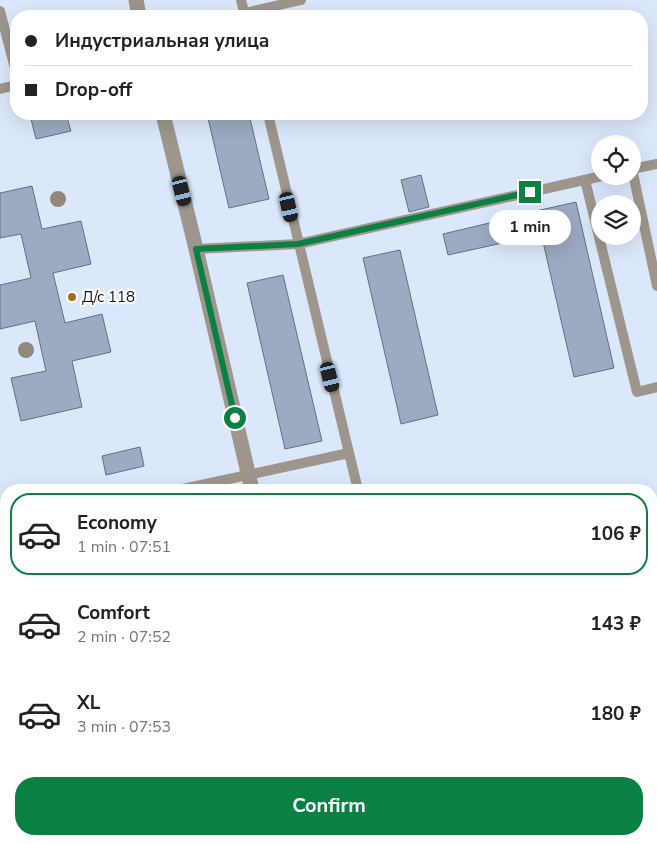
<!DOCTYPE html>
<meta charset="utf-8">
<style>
:root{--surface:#fff;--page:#f6f6f6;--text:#222;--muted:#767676;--line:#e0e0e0;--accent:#0b8043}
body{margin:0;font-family:"Nunito Sans",sans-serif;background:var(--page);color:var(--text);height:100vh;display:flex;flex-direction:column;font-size:19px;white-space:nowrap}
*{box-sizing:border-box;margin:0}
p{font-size:16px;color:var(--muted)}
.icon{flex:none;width:28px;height:28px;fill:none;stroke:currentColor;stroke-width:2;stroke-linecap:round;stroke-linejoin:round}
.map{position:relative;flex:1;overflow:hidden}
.sheet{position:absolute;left:0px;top:484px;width:658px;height:361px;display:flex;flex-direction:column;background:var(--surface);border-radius:20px 20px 0 0;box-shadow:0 5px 20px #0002}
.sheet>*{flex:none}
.hud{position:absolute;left:10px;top:10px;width:638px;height:110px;border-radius:20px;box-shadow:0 5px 20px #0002;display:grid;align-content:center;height:110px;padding:0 15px;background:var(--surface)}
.controls{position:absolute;left:591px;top:135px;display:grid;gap:10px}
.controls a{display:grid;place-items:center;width:50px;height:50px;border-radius:50%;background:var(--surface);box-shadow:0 5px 20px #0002;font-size:25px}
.end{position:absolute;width:22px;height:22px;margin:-11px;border:6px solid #0b8043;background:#fff;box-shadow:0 0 0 2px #fff}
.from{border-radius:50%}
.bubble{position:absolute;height:35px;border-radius:18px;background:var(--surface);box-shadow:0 5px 20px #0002;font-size:16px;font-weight:700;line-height:35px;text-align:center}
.car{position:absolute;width:15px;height:30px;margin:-15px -8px;border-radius:6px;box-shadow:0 0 4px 1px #0007;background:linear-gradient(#222 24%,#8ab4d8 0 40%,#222 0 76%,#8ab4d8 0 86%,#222 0)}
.hud b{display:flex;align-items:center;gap:18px;height:48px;font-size:19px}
.hud b+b{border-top:1px solid var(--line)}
.hud i{width:12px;height:12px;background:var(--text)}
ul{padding:9px 0 0;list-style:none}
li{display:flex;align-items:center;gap:15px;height:82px;margin:0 10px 8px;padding:0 5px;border:2px solid transparent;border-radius:20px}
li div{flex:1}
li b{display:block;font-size:19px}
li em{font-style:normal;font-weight:700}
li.on{border-color:var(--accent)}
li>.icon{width:45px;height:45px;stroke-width:1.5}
.primary-button{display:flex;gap:10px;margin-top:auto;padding:10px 15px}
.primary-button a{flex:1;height:58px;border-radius:20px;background:var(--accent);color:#fff;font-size:20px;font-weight:700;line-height:58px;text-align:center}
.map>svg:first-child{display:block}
.building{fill:#9babc1;stroke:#627186}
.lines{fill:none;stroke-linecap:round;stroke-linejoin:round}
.lane{stroke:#9e968c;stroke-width:10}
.street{stroke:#9e968c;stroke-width:15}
.secondary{stroke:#7a6f61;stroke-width:15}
.tree{fill:#91877a}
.route{stroke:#0b8043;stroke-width:6}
.poi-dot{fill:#9f6d23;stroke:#fff;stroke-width:2}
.labels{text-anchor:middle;stroke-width:4.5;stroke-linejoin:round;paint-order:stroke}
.poi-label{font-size:15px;fill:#0e141c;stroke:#fff;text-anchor:start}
</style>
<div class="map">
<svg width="657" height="844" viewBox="0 0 657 844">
<rect width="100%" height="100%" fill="#dbe8fb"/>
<g class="building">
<path d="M53 114H66L71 131 36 139 31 119Z"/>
<path d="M207 114H249L269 199 229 208Z"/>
<path d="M421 175 429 207 409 212 401 180Z"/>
<path d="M32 186 42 229 81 221 91 264 53 273 65 323 102 314 111 352 72 361 82 407 21 421 11 378 46 371 35 321 0 329V285L31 278 21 234 0 238V193Z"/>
<path d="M576 202 614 368 574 377 536 211Z"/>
<path d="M502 220 507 242 448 255 443 234Z"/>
<path d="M400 250 438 415 401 424 363 258Z"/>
<path d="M283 275 322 441 285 449 247 283Z"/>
<path d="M140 447 144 466 106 475 102 456Z"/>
</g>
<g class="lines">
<g class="lane">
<path d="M241 0 245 16"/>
<path d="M0 11 16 72"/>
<path d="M242 16 245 13 301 0"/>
<path d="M0 89 16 85"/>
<path d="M268 114 349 453"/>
<path d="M632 169 657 286"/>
<path d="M632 169 657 164"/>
<path d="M585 180 637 392 657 387"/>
<path d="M196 249 298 244 602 176"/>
<path d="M178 490 349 453 358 490"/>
<path d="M651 586 657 585"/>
<path d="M417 844 422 839"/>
</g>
<g class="street">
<path d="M136 0 139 16"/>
<path d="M163 114 196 249 252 490"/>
<path d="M339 839 340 844"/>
</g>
<g class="secondary">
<path d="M651 696 657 695"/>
<path d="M1 844 25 839"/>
</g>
</g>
<g class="tree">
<circle cx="58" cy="199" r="8"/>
<circle cx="26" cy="350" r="8"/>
</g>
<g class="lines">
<path class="route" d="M235 418 196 249 298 244 530 192"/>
</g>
<circle class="poi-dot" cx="72" cy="297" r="5"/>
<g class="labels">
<g class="poi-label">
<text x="82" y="302">Д/с 118</text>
</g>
</g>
</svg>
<div class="controls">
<a><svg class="icon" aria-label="locate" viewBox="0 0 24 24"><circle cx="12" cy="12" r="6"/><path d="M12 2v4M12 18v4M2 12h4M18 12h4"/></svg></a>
<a><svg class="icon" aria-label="layers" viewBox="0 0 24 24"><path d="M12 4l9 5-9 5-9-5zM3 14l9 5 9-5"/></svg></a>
</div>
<i class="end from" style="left:235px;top:418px"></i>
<i class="end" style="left:530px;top:192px"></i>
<div class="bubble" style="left:489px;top:210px;width:82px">1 min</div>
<i class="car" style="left:182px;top:191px;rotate:166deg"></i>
<i class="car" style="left:289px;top:207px;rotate:167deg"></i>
<i class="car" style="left:330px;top:377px;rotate:166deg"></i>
<div class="hud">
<b><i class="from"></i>Индустриальная улица</b>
<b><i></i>Drop-off</b>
</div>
<section class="sheet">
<ul>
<li class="on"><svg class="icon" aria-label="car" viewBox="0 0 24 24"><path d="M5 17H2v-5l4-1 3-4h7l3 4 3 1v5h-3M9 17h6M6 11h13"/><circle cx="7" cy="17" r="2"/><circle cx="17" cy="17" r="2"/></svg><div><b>Economy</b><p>1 min · 07:51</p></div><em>106 ₽</em></li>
<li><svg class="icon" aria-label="car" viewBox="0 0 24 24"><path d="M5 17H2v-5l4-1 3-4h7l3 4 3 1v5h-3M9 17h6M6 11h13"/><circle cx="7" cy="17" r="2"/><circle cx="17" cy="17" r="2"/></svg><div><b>Comfort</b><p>2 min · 07:52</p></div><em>143 ₽</em></li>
<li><svg class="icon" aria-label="car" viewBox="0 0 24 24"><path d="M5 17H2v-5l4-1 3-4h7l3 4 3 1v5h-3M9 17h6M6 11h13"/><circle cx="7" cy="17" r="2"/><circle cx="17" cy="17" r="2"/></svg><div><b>XL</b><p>3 min · 07:53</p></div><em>180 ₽</em></li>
</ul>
<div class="primary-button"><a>Confirm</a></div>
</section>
</div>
